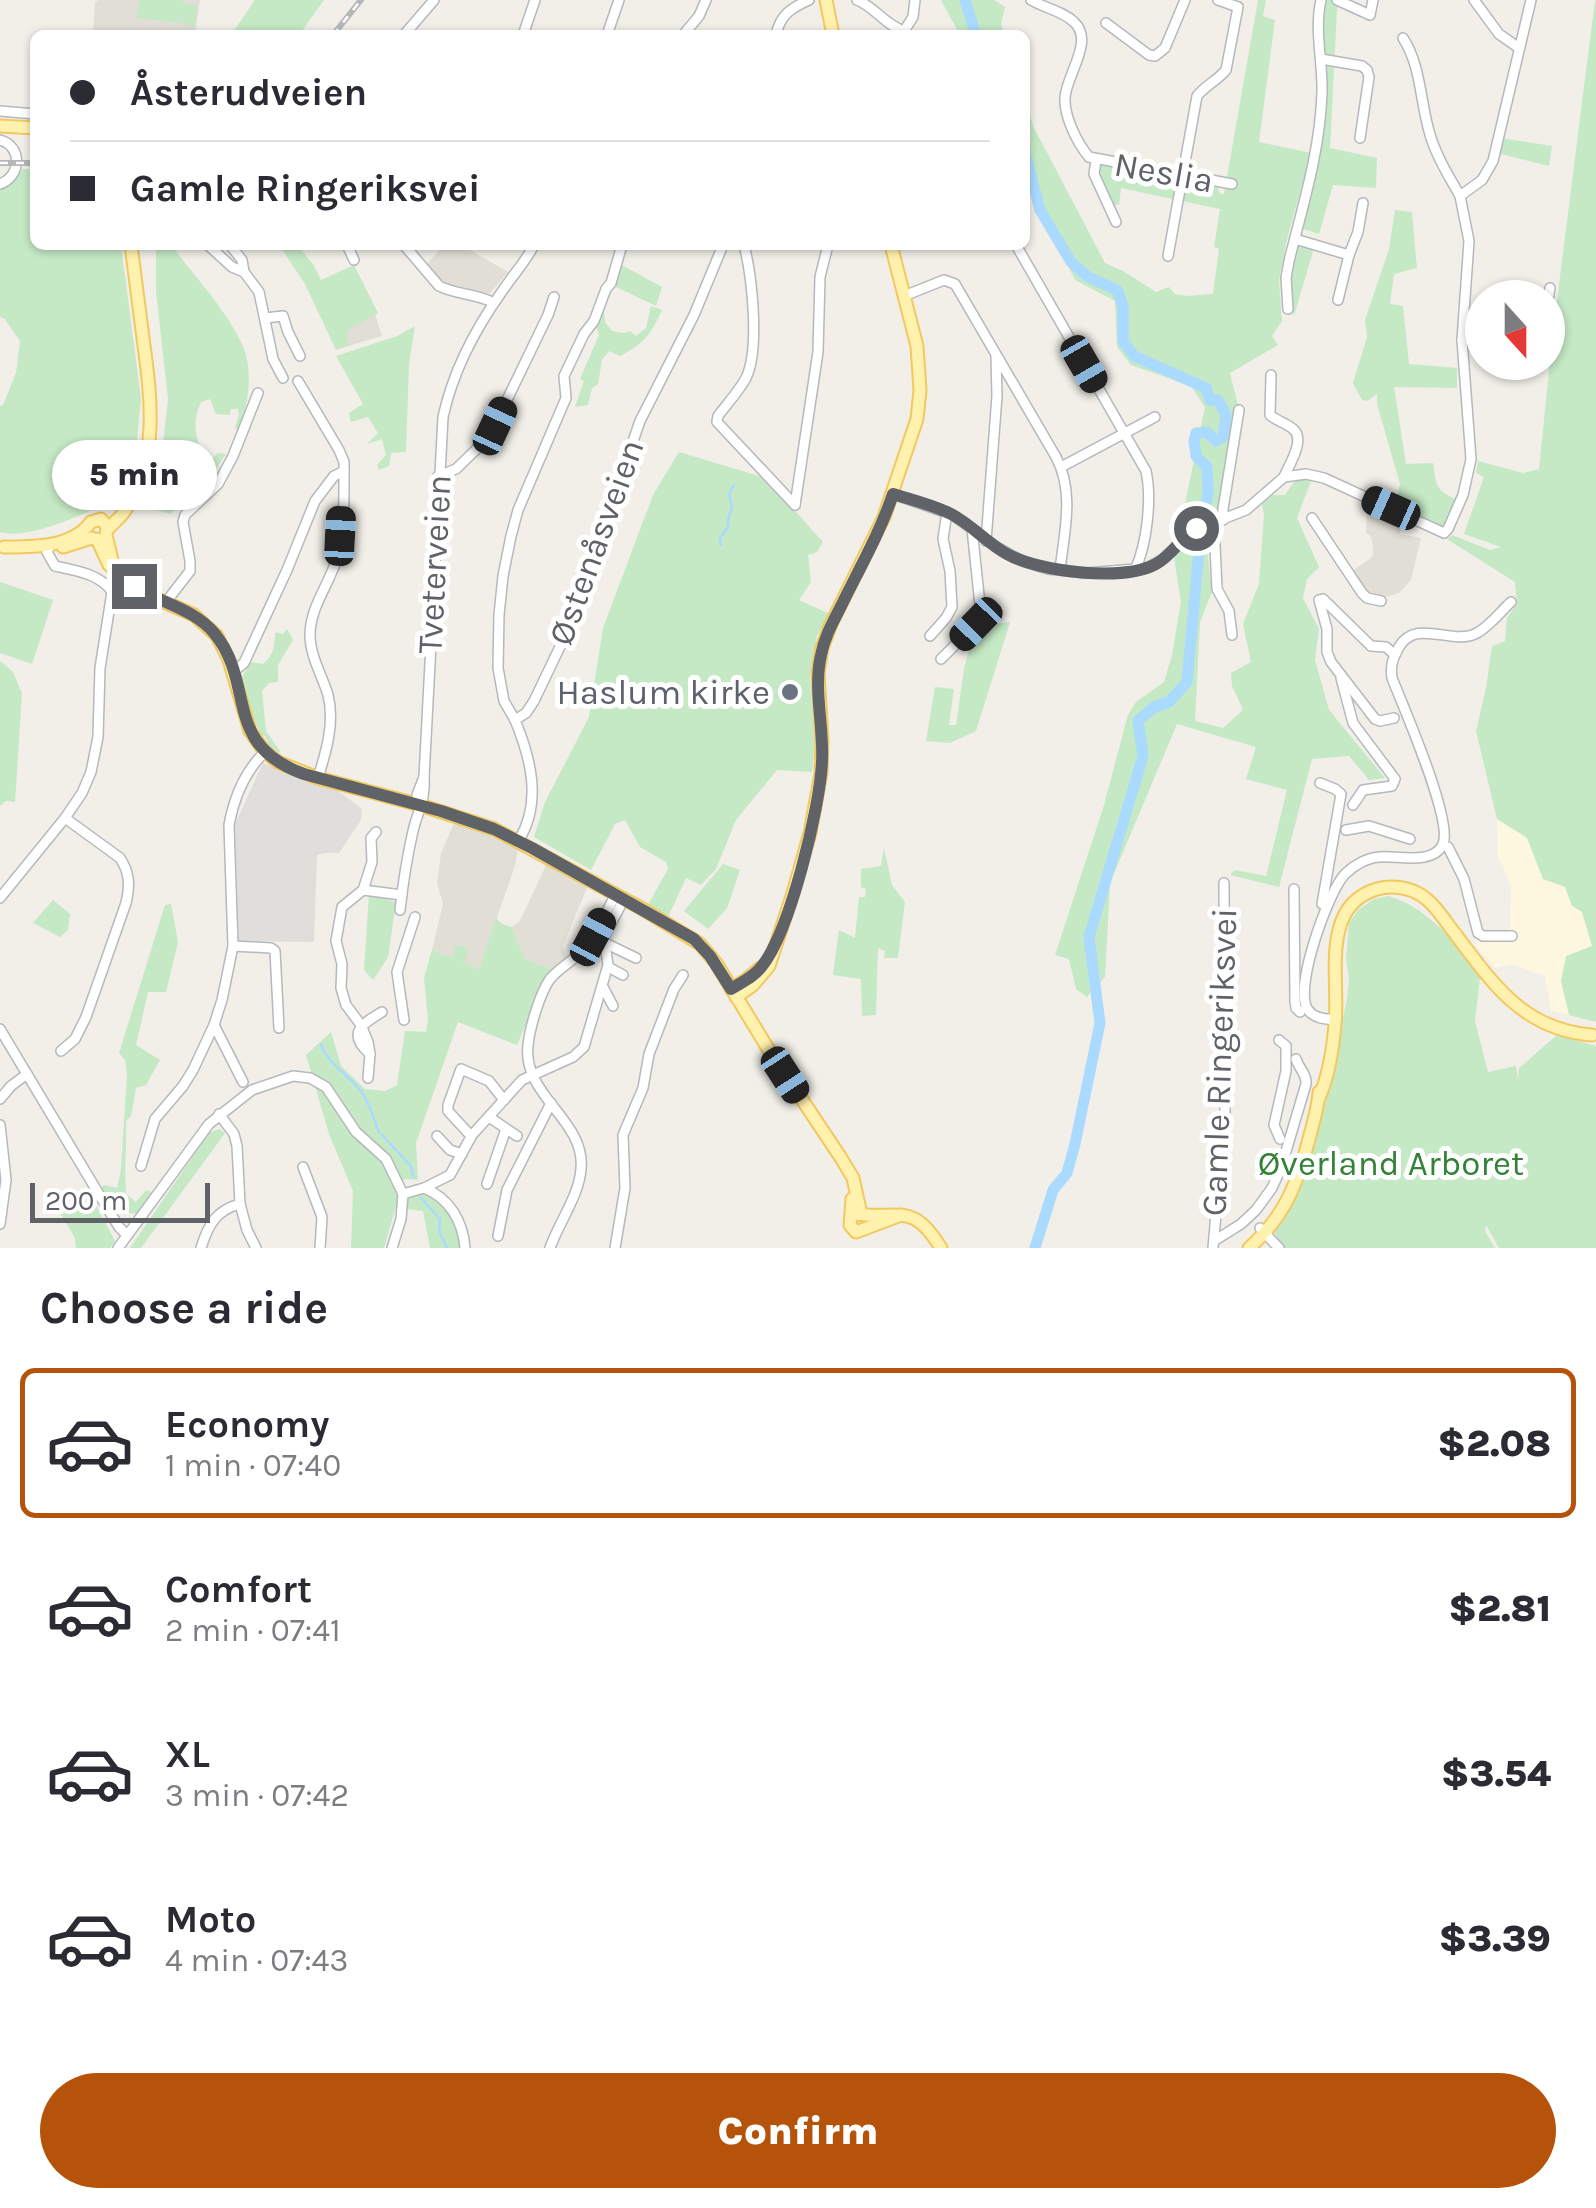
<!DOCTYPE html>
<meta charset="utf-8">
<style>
:root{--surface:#fff;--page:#f7f7f7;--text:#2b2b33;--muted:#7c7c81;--line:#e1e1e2;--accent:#b45309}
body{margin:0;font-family:Karla,sans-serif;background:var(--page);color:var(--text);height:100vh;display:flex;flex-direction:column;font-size:38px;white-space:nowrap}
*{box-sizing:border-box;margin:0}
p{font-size:32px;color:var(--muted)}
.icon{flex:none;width:55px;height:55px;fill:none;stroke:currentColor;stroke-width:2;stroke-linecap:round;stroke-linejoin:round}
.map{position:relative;height:1248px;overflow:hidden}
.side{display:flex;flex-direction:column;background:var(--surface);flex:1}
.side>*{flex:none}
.hud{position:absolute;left:30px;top:30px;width:1000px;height:220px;border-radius:15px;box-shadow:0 2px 8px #0004;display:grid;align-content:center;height:220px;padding:0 40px;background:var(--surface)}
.needle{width:65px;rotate:159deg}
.controls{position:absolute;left:1465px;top:280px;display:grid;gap:20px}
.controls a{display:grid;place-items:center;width:100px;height:100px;border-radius:50%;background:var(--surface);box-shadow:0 2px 8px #0004;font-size:50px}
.scale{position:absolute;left:30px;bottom:25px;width:180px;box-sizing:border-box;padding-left:10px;border:5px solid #5f6368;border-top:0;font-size:28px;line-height:35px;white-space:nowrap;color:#5f6368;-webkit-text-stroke:8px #fff;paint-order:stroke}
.end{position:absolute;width:45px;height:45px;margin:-22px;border:12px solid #5f6368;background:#fff;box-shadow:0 0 0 5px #fff}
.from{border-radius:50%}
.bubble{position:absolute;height:70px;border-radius:35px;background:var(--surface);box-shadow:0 2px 8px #0004;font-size:32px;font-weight:800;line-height:70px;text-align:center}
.car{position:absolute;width:30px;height:60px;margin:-30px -15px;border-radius:12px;box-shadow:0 0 8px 2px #0007;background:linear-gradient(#222 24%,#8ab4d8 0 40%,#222 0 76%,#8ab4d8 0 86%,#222 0)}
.hud b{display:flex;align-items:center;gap:35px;height:95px;font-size:38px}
.hud b+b{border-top:2px solid var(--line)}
.hud i{width:25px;height:25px;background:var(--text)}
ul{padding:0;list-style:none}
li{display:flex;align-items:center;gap:30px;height:150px;margin:0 20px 15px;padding:0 20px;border:5px solid transparent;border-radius:15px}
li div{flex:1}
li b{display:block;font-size:38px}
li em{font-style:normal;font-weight:800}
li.active{border-color:var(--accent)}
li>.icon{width:90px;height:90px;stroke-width:1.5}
h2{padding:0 40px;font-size:45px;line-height:120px}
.cta{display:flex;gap:20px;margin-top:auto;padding:20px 40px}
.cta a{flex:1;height:115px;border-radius:60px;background:var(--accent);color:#fff;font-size:40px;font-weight:800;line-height:115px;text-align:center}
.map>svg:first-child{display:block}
.commercial{fill:#fef7e0}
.industrial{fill:#e0deda}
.education{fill:#e1ded6}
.green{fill:#c5e8c5}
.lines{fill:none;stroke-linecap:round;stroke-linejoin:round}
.stream{stroke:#aadaff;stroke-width:2.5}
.river{stroke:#aadaff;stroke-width:11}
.minor-casing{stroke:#b5b8bc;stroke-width:12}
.major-casing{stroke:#f2c960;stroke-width:15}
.minor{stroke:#fff;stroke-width:9}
.major{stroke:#fff2af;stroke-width:11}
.rail-casing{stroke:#b6b7b8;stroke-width:6}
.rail{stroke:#fff;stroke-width:2.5;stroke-dasharray:8;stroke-linecap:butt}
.route{stroke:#5f6368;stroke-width:12}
.worship-dot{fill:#6b7280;stroke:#fff;stroke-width:4}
.labels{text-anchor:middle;stroke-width:10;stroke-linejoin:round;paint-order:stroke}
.street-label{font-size:35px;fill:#5f6368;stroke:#fff}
.worship-label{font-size:35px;fill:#5b616d;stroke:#fff;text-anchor:end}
.park-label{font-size:35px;fill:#348238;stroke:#fff}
</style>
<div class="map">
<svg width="1596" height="1248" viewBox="0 0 1596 1248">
<rect width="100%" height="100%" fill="#f1efe8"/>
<path class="commercial" d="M1497 819 1527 838 1543 879 1565 887 1572 906 1582 912 1593 946 1561 981 1569 1015 1551 1011 1545 976 1511 964 1495 968 1478 948 1474 937 1510 934 1511 886 1498 857Z"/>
<path class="industrial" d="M263 763 337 790 362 809 361 820 339 853H325L317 855 314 942 239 941 235 824Z"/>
<g class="education">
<path d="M99 0H200L195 35H93L95 2Z"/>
<path d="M444 245H461L508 272 489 294 464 287 451 288 435 279 426 265Z"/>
<path d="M375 314 382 336 348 346 345 331Z"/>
<path d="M1367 507 1403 523 1400 534 1421 538 1411 580 1399 593 1379 599 1368 596 1350 572 1370 559 1373 555V545L1370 535 1366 533Z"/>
<path d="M455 821 489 834 518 850 515 866 479 969 432 950 443 904 437 883 441 853Z"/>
<path d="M547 863 588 885 563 946 568 963 557 972 525 959 512 927 520 921Z"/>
</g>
<g class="green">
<path d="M139 0H183V4L197 5 195 26 182 24 183 11 180 23 137 18Z"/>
<path d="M255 0H324L299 35H237L233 32Z"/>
<path d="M941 0H994L1005 7 1001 24 1005 35H960Z"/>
<path d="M1258 0H1266L1263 16 1275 20 1259 142 1311 153 1287 239 1279 280 1282 321 1272 336 1278 345 1230 373 1239 410 1222 522 1206 539 1212 592 1200 622 1195 721 1223 728 1243 710 1232 686 1231 673 1251 662 1243 624 1259 584 1264 514 1262 504 1271 495H1285L1294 482 1303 478 1311 481 1297 518 1319 567 1307 579 1303 598 1319 629 1315 660 1329 710 1385 778 1369 780 1349 756 1312 759 1279 887 1230 875 1235 870 1266 876 1287 790 1246 779 1256 747 1177 724 1110 883 1105 977 1087 997 1076 989 1069 959 1055 955 1104 805 1128 715 1136 702 1164 682 1172 655 1181 602 1174 557 1205 407 1191 386 1131 365 1117 347 1115 301 1075 280 1025 180V98L1033 126 1105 263 1123 271 1156 292 1169 287 1175 294 1186 296 1213 294 1219 249 1214 247 1220 209 1121 188 1119 205H1111L1096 171 1101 164 1217 185 1220 194H1224Z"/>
<path d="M1325 0H1339L1337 9 1330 148 1377 158 1376 188 1333 185 1319 234 1298 227 1320 147 1321 25Z"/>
<path d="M1595 0H1596V1022L1569 1015 1561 981 1566 956 1592 946 1582 912 1572 906 1565 887 1543 879 1527 838 1497 819 1476 731 1486 688 1492 646 1505 641 1507 618 1517 604 1515 582 1447 539 1452 535 1490 550 1501 547 1464 534 1484 477 1476 473 1478 461 1523 473 1539 469 1553 332Z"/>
<path d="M1501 138 1552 146 1549 166 1497 153Z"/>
<path d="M21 169H35V245H121L141 399 135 459 114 501C86 512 28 541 0 532V406L3 405 16 373 20 341 4 318 0 317V187C12 187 16 178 21 169Z"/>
<path d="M1395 210 1412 212 1417 268 1394 274 1390 304 1403 306 1409 364 1457 368V388L1394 387 1406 464 1433 463C1436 483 1435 491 1456 499L1443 529 1399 506 1397 498 1400 484 1377 404V394L1367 401 1362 400 1353 383 1367 337 1365 320 1389 249Z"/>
<path d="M1295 244 1313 251 1294 316C1287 290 1289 270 1295 244Z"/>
<path d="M156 245H176L175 250C197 279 225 309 241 342 254 368 249 403 239 429L235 428 239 414 238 409H231L230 415 216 414 210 399 201 402C187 432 205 442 198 465L201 469 218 453 226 454 214 472 170 514 143 506 162 453 168 399 156 291Z"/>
<path d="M279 245H297L313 264 321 280 354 265 378 313 346 331 348 346 336 350 305 284Z"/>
<path d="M620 264 662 287 656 306 612 285Z"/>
<path d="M603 301 605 322 612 331 624 333 630 331 636 336 646 328 651 306 662 310C651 334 644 344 620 356L609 351 602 360 598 384 592 388 588 405 575 407 584 381 580 379 599 335 594 321Z"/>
<path d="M415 326 409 364 406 452 391 453 389 466 379 470 377 465 386 455 382 439 367 444 378 433 368 417 351 422 349 413 363 404 336 356 397 336Z"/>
<path d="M679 452 759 476 796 512 823 542 817 552 808 555 811 582 799 600 830 614 817 636 810 675 816 730 812 772 777 770 736 820 716 869 701 885 686 878 668 917 648 905 668 869 666 862 640 847 625 820 615 824 591 870 534 837 545 802 589 717 603 628 653 495Z"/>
<path d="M0 582 53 600 32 664 0 653Z"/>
<path d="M1010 622 976 731 950 743 926 741 935 687 954 689 949 725H956L964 669 973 635 990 625Z"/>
<path d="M287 629 293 640 278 665V682L269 683 262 691 266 731 280 751 278 755 267 744 268 741 264 735 262 737 245 698 242 677 251 662 263 664C274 656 275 643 275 632L283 634Z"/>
<path d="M0 661 13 672 22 693 15 802 6 801 0 806Z"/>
<path d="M884 848 892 885 905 902 898 958H884L885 951 878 948 876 1015 862 1016 861 979 833 975 839 930 855 938 859 897H865L866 889 861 887V869L881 866Z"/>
<path d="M723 864 740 870 727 908 708 929 684 911Z"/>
<path d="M369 894 396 902 388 957 373 980 364 970Z"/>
<path d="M1388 896C1414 904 1424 914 1443 930L1433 916 1480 977 1475 1021 1488 1072 1516 1066 1518 1081 1519 1068 1557 1035 1596 1046V1248H1499L1486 1225 1485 1231 1495 1248H1285L1274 1232 1305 1176 1330 1081 1347 999 1349 979 1346 959 1349 923 1358 910 1374 899Z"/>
<path d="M53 900 70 914 68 930 60 937 33 923Z"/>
<path d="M171 904 178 942 166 992H148L136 1045 160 1060 146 1085 136 1088 131 1116 126 1121C127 1145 124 1169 126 1194L136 1202 146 1190 152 1192 139 1214 113 1212 99 1189 104 1185 117 1188 121 1169 127 1074 125 1060 119 1053 165 905Z"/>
<path d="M496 918 502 924 512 927 525 959 557 972 530 1015 517 1045 458 1022 416 1143 418 1180 404 1179 384 1248H351L353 1191 329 1134 306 1055 331 1032 341 1066 365 1089 385 1091 397 1085 405 1031 426 1032 428 1020 424 978 432 950 452 958 456 945 468 948 465 961 462 962 479 969Z"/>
<path d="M219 1129 225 1133 141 1248H130L209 1133Z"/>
<path d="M415 1192C444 1191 458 1223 461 1248H430L423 1211 407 1209V1198Z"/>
<path d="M90 1194 115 1241 110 1248H76L75 1238 58 1209Z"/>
</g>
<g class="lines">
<g class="stream">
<path d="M721 545 720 538 728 527V519L732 507 729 494 734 485"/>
<path d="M321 1044C328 1065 350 1075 363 1094 369 1103 374 1120 379 1132"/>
<path d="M382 1135 410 1165 414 1177"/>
<path d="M421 1198 440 1219 439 1231 447 1248"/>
</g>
<g class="river">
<path d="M965 0 976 35"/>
<path d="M1025 153 1040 210 1071 262 1088 277 1117 290 1123 306V341L1134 356 1206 388 1210 400H1218L1226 415 1223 437 1216 441 1207 432 1196 433 1194 441 1196 456 1207 467 1208 493 1199 550 1187 682 1169 702 1154 707 1138 721 1143 756 1089 937 1100 1023 1075 1144 1067 1173 1053 1190 1035 1248"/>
</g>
<g class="minor-casing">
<g id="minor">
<path d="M857 0C875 7 885 25 904 31L913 17 915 0"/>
<path d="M1031 0C1044 8 1063 11 1074 22 1095 41 1066 75 1065 98 1064 116 1077 143 1089 157L1232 184"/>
<path d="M1337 0 1370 15 1373 0"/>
<path d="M1474 0 1499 34 1519 48"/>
<path d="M1106 23 1149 55 1155 56 1165 48 1185 0"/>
<path d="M404 35 434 0"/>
<path d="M523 35 535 0"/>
<path d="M607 35 619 0"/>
<path d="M683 35 699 16 706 0"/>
<path d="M776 35C780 15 791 8 809 0"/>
<path d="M1403 38C1421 66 1420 100 1429 131 1435 154 1448 175 1460 196"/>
<path d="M1321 59 1362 66 1367 70 1369 77 1360 138"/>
<path d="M0 111 35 114"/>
<path d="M0 140C23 146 21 177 0 184"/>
<path d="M1096 160 1094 174 1116 222"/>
<path d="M1295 239 1349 255 1338 300"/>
<path d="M208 245 232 267 244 272"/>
<path d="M230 245 242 260 244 272 259 292 273 359 283 378"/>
<path d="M347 245 354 260"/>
<path d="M404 245 439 286C457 295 475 293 494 303"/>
<path d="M744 245C752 276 760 349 746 378 739 391 727 404 718 416L717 422 795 505"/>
<path d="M1016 245 1146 471C1152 499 1147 544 1135 570"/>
<path d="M1349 255 1358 232 1363 203"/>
<path d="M1168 256 1197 96C1206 85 1218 80 1226 70L1238 7 1218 0"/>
<path d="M904 296 944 280 955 284 1056 457C1075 493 1064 533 1060 570"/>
<path d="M1548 300 1550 288"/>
<path d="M1288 309 1286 278 1289 261C1303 205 1320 151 1322 93 1323 62 1314 31 1321 0"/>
<path d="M265 318 283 316 288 332 300 356"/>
<path d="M1462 340H1482"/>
<path d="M1271 375 1270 415C1277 421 1286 423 1293 429 1306 439 1289 465 1284 477"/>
<path d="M298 381 339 450 344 462C344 488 345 531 338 555 331 582 310 606 310 635 310 656 322 675 328 695 335 723 326 752 318 778"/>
<path d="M1061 467 1155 417"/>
<path d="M438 476 456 469 489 437 548 315 554 297"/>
<path d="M893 494 953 515 995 546 1022 561 1048 569 1087 573 1147 568 1163 559 1192 531 1246 510 1284 477 1306 474 1324 478 1444 533 1448 529 1463 495 1471 459 1462 340 1469 241 1460 196 1482 180 1493 161 1531 0"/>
<path d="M795 505 818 352 820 277 828 245"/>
<path d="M1312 518 1362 593 1367 598 1381 601"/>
<path d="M1223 520V509L1239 410"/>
<path d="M1214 524 1217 589 1229 611 1232 635"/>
<path d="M986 541 997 396 996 356"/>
<path d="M166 602 190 571V561L183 522 185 515 218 484 233 456 258 393"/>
<path d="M930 636 946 618 952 607 950 571 943 539 947 512"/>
<path d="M941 659 976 624 981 614 972 529"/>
<path d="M233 672 244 663 287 570 315 501 334 476 344 471"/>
<path d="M1341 678 1353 723 1395 779 1392 786 1363 790 1353 805"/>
<path d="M1394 718 1380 721 1375 719 1331 662 1327 652V629L1319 600 1323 599 1371 646 1386 647 1395 655"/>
<path d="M515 720 504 701 498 668 499 615 503 576 511 536 518 510 566 398 564 376 584 334 594 321 606 289 611 283 622 245"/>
<path d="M424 777 443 417C453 371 475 329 503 290 513 275 526 261 534 245"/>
<path d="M1320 783 1335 789 1341 794 1322 904"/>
<path d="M1346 830 1369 826 1410 839"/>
<path d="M519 840C542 802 531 759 515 720L526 713 534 701 567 632 640 421 694 315 723 245"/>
<path d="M1448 847 1464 879 1478 933 1483 936H1512"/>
<path d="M1294 889 1295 1001 1296 1008 1300 1012"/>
<path d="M363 890 402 895"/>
<path d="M0 898 65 818 82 793 91 772 98 737 100 668 112 592C101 574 74 570 55 566L47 552 50 545"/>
<path d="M400 910C403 883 407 857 413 831 418 810 426 799 424 777L417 795 420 805"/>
<path d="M605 943 636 958"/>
<path d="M233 946 271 948 275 951 279 1028"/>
<path d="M608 967 623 975"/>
<path d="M603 987 613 1006"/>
<path d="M404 1020 397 972 415 917"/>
<path d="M1336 1020C1326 1019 1315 1019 1308 1010 1293 989 1328 892 1345 874 1354 865 1367 858 1379 857 1397 855 1433 866 1443 844 1453 820 1403 706 1392 678 1390 665 1393 658 1399 647 1416 618 1451 645 1475 634 1488 628 1500 612 1511 602"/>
<path d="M214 1025 243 1082"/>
<path d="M0 1029 106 1206 119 1227 127 1235"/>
<path d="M1279 1040 1286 1046V1071L1274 1125 1280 1139"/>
<path d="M61 1051 75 1039 86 1017 126 903C130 886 130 873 120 858L65 818"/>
<path d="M370 1054C346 1033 362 1024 382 1012"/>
<path d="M368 1078 370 1054 368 1042 361 1025 346 1005 341 988 342 964 336 941 342 907 363 890 372 862 371 838 376 832"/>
<path d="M0 1099 11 1086 27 1074"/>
<path d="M219 1114 234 1134 237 1146 240 1204 247 1230 256 1248"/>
<path d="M489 1117 517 1136"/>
<path d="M0 1125 6 1180 0 1224"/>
<path d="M437 1136 450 1150 462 1154"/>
<path d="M471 1136 448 1111V1105L461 1069 489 1081 504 1100"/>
<path d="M141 1166 155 1119 183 1086 193 1070 214 1025 222 1000 233 946 229 825C234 798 245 771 265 752"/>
<path d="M303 1167 322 1217 320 1248"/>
<path d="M487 1184 506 1129"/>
<path d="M424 1188C450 1198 463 1222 465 1248"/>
<path d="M403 1194 424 1188 450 1175 472 1135 522 1080 573 1057 584 1047 608 965 604 937 624 899"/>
<path d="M1260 1228 1279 1248"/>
<path d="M498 1236 507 1190 551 1103"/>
<path d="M1214 1241 1241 1224 1256 1210 1272 1188 1281 1168 1306 1084C1307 1074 1299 1069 1296 1059"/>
<path d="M118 1248 209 1124 252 1090 293 1076 310 1078 326 1087 356 1132 386 1159 403 1194 401 1219 392 1248"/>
<path d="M201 1248C208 1225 216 1210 240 1204"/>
<path d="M550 1248C559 1222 579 1196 581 1169 586 1120 522 1096 528 1045 530 1027 540 993 550 979 560 967 575 960 585 948 598 933 606 912 616 894"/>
<path d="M615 1248 625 1188 623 1135 643 1088 649 1054 674 989 683 975"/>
<path d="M1213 1248 1225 1112 1224 883"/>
</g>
</g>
<g class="major-casing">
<g id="major">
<path d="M826 0 833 35"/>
<path d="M0 126 35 128"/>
<path d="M108 529C113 523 120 518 124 512 160 459 151 397 143 338 139 307 135 276 131 245"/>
<path d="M97 539 109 565 129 583 148 595 194 615 217 636 229 660 250 731 265 752 278 762 318 778 420 805 494 829 641 908 700 944 716 963 767 1047 841 1158 853 1178 861 1214"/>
<path d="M4 547C33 547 72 548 91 522L101 519 107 526 106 535 112 560"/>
<path d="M63 547 92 538"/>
<path d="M731 989 747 979 760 968"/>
<path d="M736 997 753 985 769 966 793 893 810 833 821 773 822 740 818 673 822 648 831 624 884 517 917 419 920 390 917 346 891 245"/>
<path d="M1319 1098C1329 1075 1333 1048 1335 1024 1340 980 1319 906 1377 889 1391 885 1408 887 1421 895 1435 904 1445 921 1456 935 1493 984 1524 1030 1592 1035"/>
<path d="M852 1199 850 1225 856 1232 901 1215"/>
<path d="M856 1214C901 1220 912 1201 941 1248"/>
<path d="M1249 1248C1285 1216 1297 1184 1309 1139 1313 1123 1318 1108 1319 1092"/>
</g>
</g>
<use href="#minor" class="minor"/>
<use href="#major" class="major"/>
<g class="rail-casing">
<g id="rail">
<path d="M333 35 361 0"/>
<path d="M0 163H35"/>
</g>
</g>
<use href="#rail" class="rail"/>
</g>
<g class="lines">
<path class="route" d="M134 586C161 603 195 609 215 634 256 685 222 745 304 774L441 811 494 829 532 848 694 939 710 956 731 989C742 982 754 977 762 966 790 931 820 808 822 762 824 726 813 689 821 655 825 634 836 617 845 598 862 564 881 530 893 494 912 500 933 505 951 514 971 524 987 543 1007 554 1039 572 1123 582 1156 564 1172 555 1181 538 1196 528"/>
</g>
<circle class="worship-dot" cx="790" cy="692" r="10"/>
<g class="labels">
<g class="street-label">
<text transform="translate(1164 172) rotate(10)" y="12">Neslia</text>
<text transform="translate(596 542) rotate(-70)" y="12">Østenåsveien</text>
<text transform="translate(434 564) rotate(-87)" y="12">Tveterveien</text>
<text transform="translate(1219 1062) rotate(-88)" y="12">Gamle Ringeriksvei</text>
</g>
<g class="worship-label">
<text x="770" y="704">Haslum kirke</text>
</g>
<g class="park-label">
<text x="1391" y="1175">Øverland Arboret</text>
</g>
</g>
</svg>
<div class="controls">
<a><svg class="needle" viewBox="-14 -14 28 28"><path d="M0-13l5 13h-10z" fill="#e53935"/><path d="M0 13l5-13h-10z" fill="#7c7c81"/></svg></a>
</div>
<div class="scale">200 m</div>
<i class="end from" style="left:1196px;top:528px"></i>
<i class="end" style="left:134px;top:586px"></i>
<div class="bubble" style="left:52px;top:440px;width:165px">5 min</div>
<i class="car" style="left:1084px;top:364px;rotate:150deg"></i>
<i class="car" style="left:495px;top:426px;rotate:25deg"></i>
<i class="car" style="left:1391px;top:508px;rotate:294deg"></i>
<i class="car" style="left:340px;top:536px;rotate:3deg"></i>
<i class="car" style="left:976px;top:624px;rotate:224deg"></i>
<i class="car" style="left:593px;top:937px;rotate:28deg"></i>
<i class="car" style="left:785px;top:1075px;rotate:147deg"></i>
<div class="hud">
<b><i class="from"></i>Åsterudveien</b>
<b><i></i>Gamle Ringeriksvei</b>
</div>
</div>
<section class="side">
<h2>Choose a ride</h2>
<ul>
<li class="active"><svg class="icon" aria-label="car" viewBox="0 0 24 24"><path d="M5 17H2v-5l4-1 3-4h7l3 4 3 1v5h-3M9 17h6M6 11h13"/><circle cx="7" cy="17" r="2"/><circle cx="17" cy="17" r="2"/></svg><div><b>Economy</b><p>1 min · 07:40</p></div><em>$2.08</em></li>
<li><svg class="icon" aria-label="car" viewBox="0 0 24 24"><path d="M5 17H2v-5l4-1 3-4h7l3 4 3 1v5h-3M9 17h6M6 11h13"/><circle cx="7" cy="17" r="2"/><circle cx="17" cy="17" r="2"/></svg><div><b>Comfort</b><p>2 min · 07:41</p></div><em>$2.81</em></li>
<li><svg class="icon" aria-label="car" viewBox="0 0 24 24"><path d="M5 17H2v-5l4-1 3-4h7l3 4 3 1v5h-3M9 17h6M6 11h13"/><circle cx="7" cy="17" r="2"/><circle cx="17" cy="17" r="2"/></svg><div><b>XL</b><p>3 min · 07:42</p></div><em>$3.54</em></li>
<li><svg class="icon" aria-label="car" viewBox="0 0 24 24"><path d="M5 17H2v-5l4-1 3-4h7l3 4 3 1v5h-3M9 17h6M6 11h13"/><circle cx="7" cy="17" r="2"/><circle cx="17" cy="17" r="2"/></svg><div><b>Moto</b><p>4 min · 07:43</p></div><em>$3.39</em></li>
</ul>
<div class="cta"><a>Confirm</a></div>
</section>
